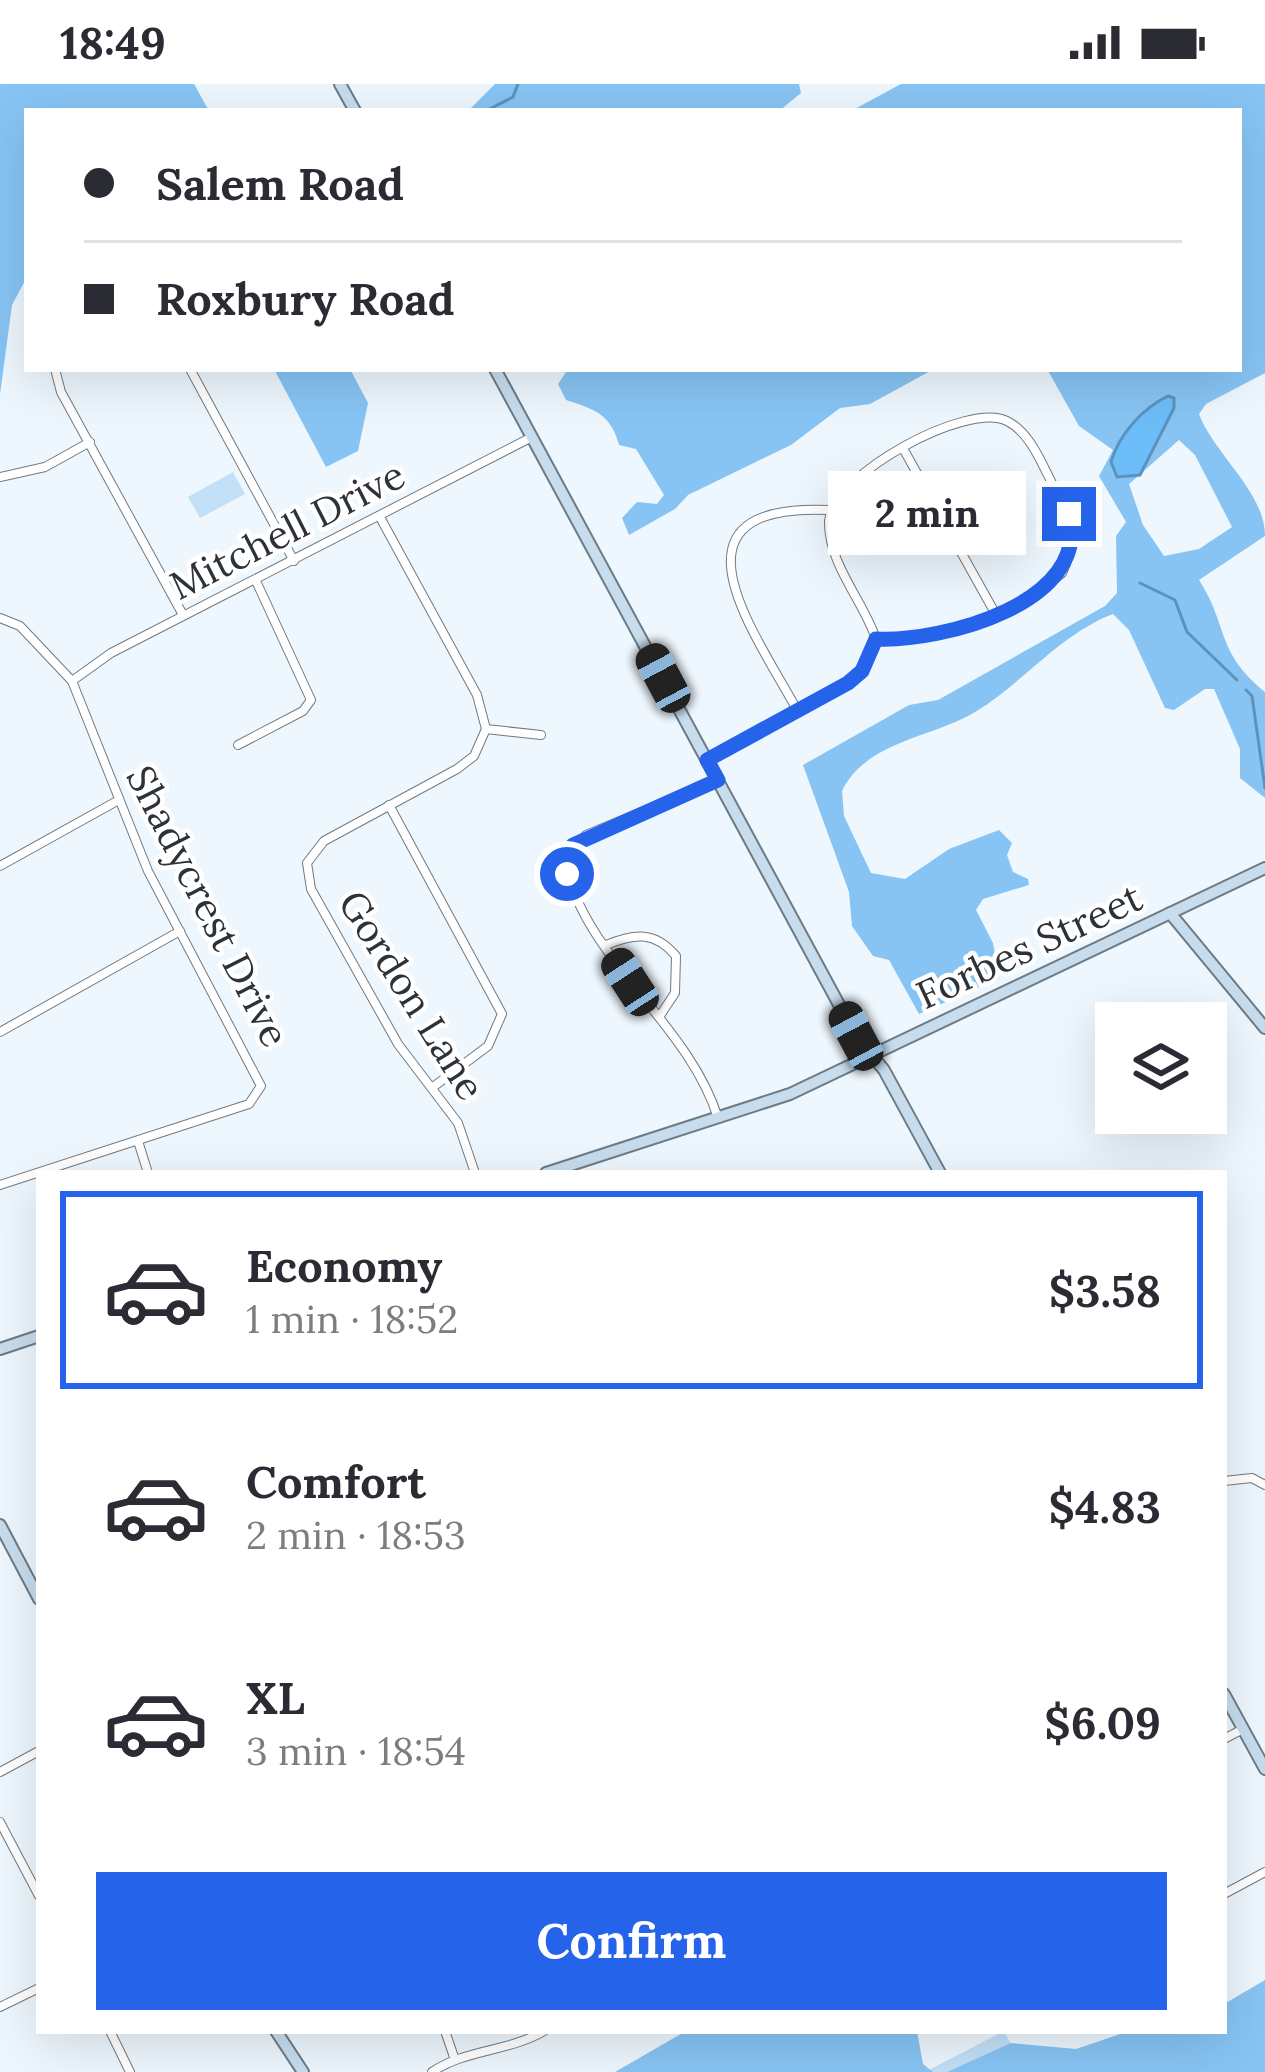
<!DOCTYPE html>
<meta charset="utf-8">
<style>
:root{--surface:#fff;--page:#f2f2f3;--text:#2b2b33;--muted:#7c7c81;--line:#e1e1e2;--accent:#2563eb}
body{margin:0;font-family:Lora,serif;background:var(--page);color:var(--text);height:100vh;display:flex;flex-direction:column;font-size:45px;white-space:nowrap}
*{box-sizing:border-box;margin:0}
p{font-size:39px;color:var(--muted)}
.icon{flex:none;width:66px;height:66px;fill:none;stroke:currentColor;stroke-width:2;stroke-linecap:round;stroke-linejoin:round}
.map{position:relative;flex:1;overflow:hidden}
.drawer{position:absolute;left:36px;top:1086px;width:1191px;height:864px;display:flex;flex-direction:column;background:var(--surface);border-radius:0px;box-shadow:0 12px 48px #0002}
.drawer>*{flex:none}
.top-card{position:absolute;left:24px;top:24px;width:1218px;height:264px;border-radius:0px;box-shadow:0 12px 48px #0002;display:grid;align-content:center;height:264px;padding:0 60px;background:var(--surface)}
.controls{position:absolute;left:1095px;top:918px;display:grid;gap:24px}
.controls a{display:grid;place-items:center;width:132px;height:132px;border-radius:0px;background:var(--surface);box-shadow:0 12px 48px #0002;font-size:60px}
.end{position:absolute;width:54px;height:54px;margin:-27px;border:15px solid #2563eb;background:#fff;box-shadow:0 0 0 6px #fff}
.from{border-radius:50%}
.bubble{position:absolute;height:84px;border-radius:0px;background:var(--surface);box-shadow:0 12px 48px #0002;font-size:39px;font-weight:700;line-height:84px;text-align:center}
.car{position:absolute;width:36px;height:72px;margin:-36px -18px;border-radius:15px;box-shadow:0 0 9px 3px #0007;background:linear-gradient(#222 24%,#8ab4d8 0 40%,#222 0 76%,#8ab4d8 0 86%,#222 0)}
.top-card b{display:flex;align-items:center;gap:42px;height:114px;font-size:45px}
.top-card b+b{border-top:3px solid var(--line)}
.top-card i{width:30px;height:30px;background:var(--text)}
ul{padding:21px 0 0;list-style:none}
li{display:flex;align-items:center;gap:36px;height:198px;margin:0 24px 18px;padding:0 36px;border:6px solid transparent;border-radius:0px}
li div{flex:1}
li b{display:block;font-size:45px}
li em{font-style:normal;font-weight:700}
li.current{border-color:var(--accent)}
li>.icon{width:108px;height:108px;stroke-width:1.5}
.cta{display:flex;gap:24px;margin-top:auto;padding:24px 60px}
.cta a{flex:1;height:138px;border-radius:0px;background:var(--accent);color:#fff;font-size:48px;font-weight:700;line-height:138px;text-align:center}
.status{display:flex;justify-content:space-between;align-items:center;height:84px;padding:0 60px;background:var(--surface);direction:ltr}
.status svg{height:33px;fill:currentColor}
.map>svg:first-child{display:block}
.green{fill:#c2e0f7}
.forest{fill:#87c4f4;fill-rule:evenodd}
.water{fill:#6dbdf8;stroke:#5a93be;stroke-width:3}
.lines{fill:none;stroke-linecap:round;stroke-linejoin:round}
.stream{stroke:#5a93be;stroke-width:3}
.street-casing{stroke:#6d7b85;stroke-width:10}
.secondary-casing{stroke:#6d7b85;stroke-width:14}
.street{stroke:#fff;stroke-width:8}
.secondary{stroke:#c7ddee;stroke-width:10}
.route{stroke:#2563eb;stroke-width:15}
.labels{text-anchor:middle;stroke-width:9;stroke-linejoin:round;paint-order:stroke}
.street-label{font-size:39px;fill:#2c3237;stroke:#fff}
</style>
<div class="status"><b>18:49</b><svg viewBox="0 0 49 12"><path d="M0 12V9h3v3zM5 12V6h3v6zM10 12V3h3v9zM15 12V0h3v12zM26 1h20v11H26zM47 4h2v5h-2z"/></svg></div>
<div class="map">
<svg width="1265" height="1988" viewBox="0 0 1265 1988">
<rect width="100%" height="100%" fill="#eef7fe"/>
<g class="green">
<path d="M233 388 245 410 200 434 188 413Z"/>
<path d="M1004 1947 1026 1988H925Z"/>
</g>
<g class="forest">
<path d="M0 0H194L209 27H27V193L12 221 0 310Z"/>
<path d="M495 0H799L801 9 779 27H468Z"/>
<path d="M901 0H1265V289L1206 320 1199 330C1214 370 1265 408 1265 452L1199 496C1229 542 1215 567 1265 608V714L1240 694V665L1214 605H1205L1174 626 1165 624 1129 546 1113 530C1060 550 1022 600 975 628 932 654 866 657 842 707L844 732 871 789 905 795 949 765 999 746 1012 759 1007 771 1013 788 1028 795 1029 801 983 815 976 826 993 859 999 894 919 930 889 876 873 872 852 842 849 808 803 681 909 621 938 616 1105 522 1117 509 1116 452 1126 438 1099 392 1113 366 1079 342 1047 285H1239V27H851ZM1179 356 1195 371 1232 443 1199 465 1164 472 1143 441 1129 400Z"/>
<path d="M274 285H350L368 319 358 367 326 383Z"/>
<path d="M568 285H934L870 320 840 324 791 361 688 411 675 425 629 451 622 434 637 418 657 420 664 411 636 365 619 361C611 330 594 325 566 316L558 300Z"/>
<path d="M1265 1896V1988H947L1011 1959 1076 1965 1129 1947H1224V1920Z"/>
<path d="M686 1947H917L923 1980 933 1988H615Z"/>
</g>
<path class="water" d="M1168 312 1174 314V324L1140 391 1117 393 1111 378C1119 350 1143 324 1168 312Z"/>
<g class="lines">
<g class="stream">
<path d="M486 27 513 13 518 0"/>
<path d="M1140 499 1175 516 1187 548 1237 596"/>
<path d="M1246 606 1252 612 1265 704"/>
</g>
<g class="street-casing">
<g id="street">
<path d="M55 285 61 308 183 531"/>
<path d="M190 285 294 477"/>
<path d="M904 366 995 529"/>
<path d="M0 393 45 383 90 358"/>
<path d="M381 435 477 611 486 645 541 651"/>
<path d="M0 534 20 542 72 597 148 787 261 1002 249 1020 0 1101"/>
<path d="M72 597 111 569 532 353"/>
<path d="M797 626C754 547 657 418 830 426"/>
<path d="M238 661 303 627 311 616 256 497"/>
<path d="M707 675 849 599 862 587 876 555C944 558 1009 532 1062 489 1078 456 1071 435 1054 403 1042 381 1031 349 1007 337 967 317 832 391 829 437 828 480 863 516 876 555"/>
<path d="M389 721 502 930 488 962 433 1003"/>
<path d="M0 782 117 717"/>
<path d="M606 861C635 849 655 847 676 872L675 909 659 933"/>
<path d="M0 948 180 847"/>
<path d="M718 1034C688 938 585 876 564 776L586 751 718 696"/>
<path d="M138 1057 148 1089"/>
<path d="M475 1089 458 1039 398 960 311 805 307 779 324 757 457 685 474 672 486 645"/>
<path d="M1224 1397 1252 1394 1265 1401"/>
<path d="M1224 1655 1243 1645"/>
<path d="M0 1688 39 1667"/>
<path d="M0 1738 39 1812"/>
<path d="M1224 1810 1265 1788"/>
<path d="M0 1923 39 1904"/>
<path d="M110 1947 130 1988"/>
<path d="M445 1947 454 1973"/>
<path d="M432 1988C466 1965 508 1968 544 1947"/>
</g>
</g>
<g class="secondary-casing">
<g id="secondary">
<path d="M340 0 355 27"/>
<path d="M495 285 856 952 884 986 940 1089"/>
<path d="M1170 829 1265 944"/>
<path d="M546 1089 790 1010 1265 784"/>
<path d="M0 1265 39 1252"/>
<path d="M0 1441 39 1515"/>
<path d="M1224 1610 1265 1685"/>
<path d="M276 1947 303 1988"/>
</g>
</g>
<use href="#street" class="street"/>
<use href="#secondary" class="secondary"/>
</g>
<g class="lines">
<path class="route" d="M567 790 563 776 573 761 718 696 707 676 848 599 862 587 876 555C943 558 1092 519 1069 430"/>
</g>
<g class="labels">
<g class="street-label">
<text transform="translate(287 446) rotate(-27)" y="14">Mitchell Drive</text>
<text transform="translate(208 822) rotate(63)" y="14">Shadycrest Drive</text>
<text transform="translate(1029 862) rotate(-25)" y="14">Forbes Street</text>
<text transform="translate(412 911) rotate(58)" y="14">Gordon Lane</text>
</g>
</g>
</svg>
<div class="controls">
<a><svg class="icon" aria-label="layers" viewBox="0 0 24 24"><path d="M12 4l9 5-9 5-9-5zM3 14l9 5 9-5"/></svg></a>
</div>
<i class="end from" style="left:567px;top:790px"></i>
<i class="end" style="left:1069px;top:430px"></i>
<div class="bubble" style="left:828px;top:387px;width:198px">2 min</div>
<i class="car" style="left:663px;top:594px;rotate:332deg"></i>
<i class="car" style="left:630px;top:898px;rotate:327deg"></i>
<i class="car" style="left:856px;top:952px;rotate:332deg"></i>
<div class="top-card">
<b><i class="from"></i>Salem Road</b>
<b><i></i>Roxbury Road</b>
</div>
<section class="drawer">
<ul>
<li class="current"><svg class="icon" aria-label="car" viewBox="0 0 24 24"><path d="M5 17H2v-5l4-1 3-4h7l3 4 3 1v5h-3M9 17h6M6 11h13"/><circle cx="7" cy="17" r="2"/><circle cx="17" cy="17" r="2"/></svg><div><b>Economy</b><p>1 min · 18:52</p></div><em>$3.58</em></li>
<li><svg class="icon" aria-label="car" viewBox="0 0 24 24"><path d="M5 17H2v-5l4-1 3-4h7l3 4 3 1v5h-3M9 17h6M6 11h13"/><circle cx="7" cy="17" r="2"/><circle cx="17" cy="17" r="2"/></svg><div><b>Comfort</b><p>2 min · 18:53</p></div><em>$4.83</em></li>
<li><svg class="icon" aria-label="car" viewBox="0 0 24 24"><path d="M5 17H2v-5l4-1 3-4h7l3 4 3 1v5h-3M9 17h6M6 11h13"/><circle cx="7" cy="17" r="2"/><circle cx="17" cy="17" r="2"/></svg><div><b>XL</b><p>3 min · 18:54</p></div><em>$6.09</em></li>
</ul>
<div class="cta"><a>Confirm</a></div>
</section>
</div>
